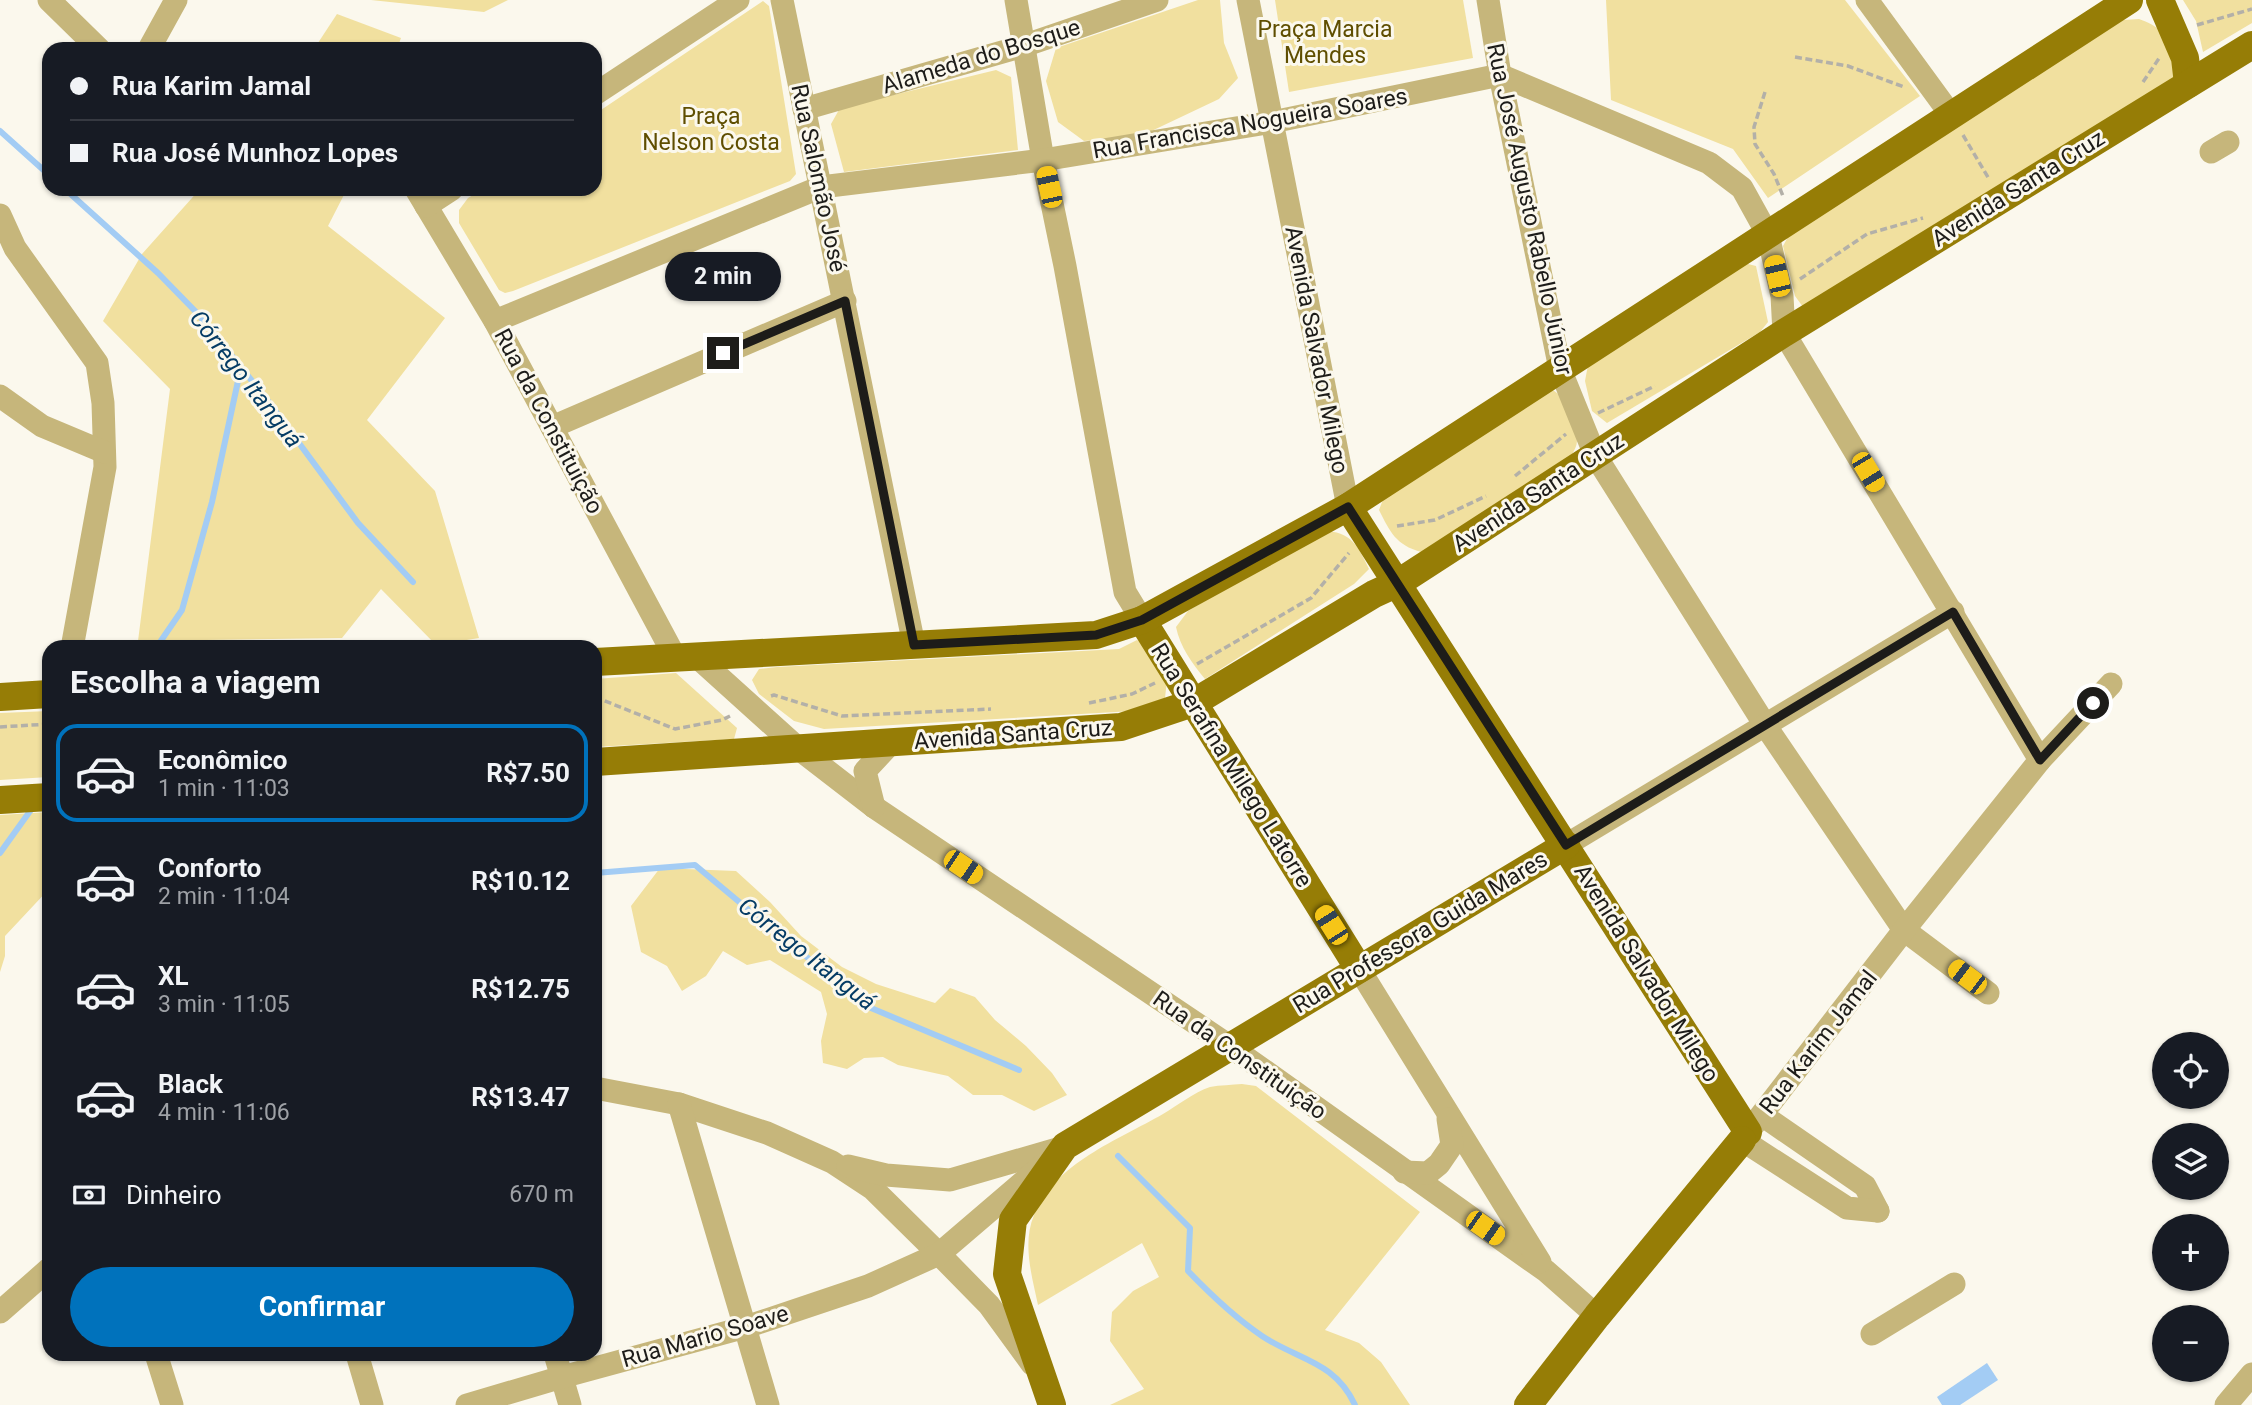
<!DOCTYPE html>
<html lang="pt">
<meta charset="utf-8">
<style>
:root{--surface:#171b24;--page:#20242c;--text:#f1f3f6;--muted:#9ea1a6;--line:#363941;--accent:#0072bc}
body{margin:0;font-family:Roboto,sans-serif;background:var(--page);color:var(--text);height:100vh;display:flex;flex-direction:column;font-size:26px;white-space:nowrap}
*{box-sizing:border-box;margin:0}
p{font-size:23px;color:var(--muted)}
.icon{flex:none;width:38px;height:38px;fill:none;stroke:currentColor;stroke-width:2;stroke-linecap:round;stroke-linejoin:round}
.map{position:relative;flex:1;overflow:hidden}
.sheet{position:absolute;left:42px;top:640px;width:560px;height:721px;display:flex;flex-direction:column;background:var(--surface);border-radius:21px;box-shadow:0 2px 5px #0004}
.sheet>*{flex:none}
.top-card{position:absolute;left:42px;top:42px;width:560px;height:154px;border-radius:21px;box-shadow:0 2px 5px #0004;display:grid;align-content:center;height:154px;padding:0 28px;background:var(--surface)}
.tools{position:absolute;left:2152px;top:1032px;display:grid;gap:14px}
.tools a{display:grid;place-items:center;width:77px;height:77px;border-radius:50%;background:var(--surface);box-shadow:0 2px 5px #0004;font-size:35px}
.end{position:absolute;width:32px;height:32px;margin:-16px;border:9px solid #1d1c19;background:#fff;box-shadow:0 0 0 4px #fff}
.from{border-radius:50%}
.bubble{position:absolute;height:49px;border-radius:24px;background:var(--surface);box-shadow:0 2px 5px #0004;font-size:23px;font-weight:700;line-height:49px;text-align:center}
.car{position:absolute;width:21px;height:42px;margin:-21px -10px;border-radius:9px;box-shadow:0 0 5px 2px #0007;background:linear-gradient(#f5c518 24%,#345 0 40%,#f5c518 0 76%,#345 0 86%,#f5c518 0)}
.top-card b{display:flex;align-items:center;gap:24px;height:66px;font-size:26px}
.top-card b+b{border-top:2px solid var(--line)}
.top-card i{width:18px;height:18px;background:var(--text)}
ul{padding:0;list-style:none}
li{display:flex;align-items:center;gap:21px;height:98px;margin:0 14px 10px;padding:0 14px;border:4px solid transparent;border-radius:21px}
li div{flex:1}
li b{display:block;font-size:26px}
li em{font-style:normal;font-weight:700}
li.on{border-color:var(--accent)}
li>.icon{width:63px;height:63px;stroke-width:1.5}
h2{padding:0 28px;font-size:32px;line-height:84px}
.pay{display:flex;align-items:center;gap:18px;height:77px;padding:0 28px;font-size:26px}
.pay p{margin-inline-start:auto}
.primary-button{display:flex;gap:14px;margin-top:auto;padding:14px 28px}
.primary-button a{flex:1;height:80px;border-radius:42px;background:var(--accent);color:#fff;font-size:28px;font-weight:700;line-height:80px;text-align:center}
.map>svg:first-child{display:block}
.green{fill:#f1e09f}
.water{fill:#a3ccf4}
.lines{fill:none;stroke-linecap:round;stroke-linejoin:round}
.stream{stroke:#a3ccf4;stroke-width:6}
.path{stroke:#b3b0a8;stroke-width:3.5;stroke-dasharray:7 3.5;stroke-linecap:butt}
.minor{stroke:#c6b67b;stroke-width:23}
.major{stroke:#967d06;stroke-width:28}
.route{stroke:#1d1c19;stroke-width:9}
.labels{text-anchor:middle;stroke-width:6;stroke-linejoin:round;paint-order:stroke}
.park-label{font-size:23px;fill:#5f4e00;stroke:#fbf8ed}
.street-label{font-size:23px;fill:#1d1c19;stroke:#fbf8ed}
.water-label{font-size:24px;font-style:italic;fill:#053c65;stroke:#fbf8ed}
</style>
<div class="map">
<svg width="2252" height="1405" viewBox="0 0 2252 1405">
<rect width="100%" height="100%" fill="#fbf8ed"/>
<g class="green">
<path d="M371 0H508L484 12Z"/>
<path d="M1198 0H1220L1224 43 1238 78 1219 99 1141 136 1084 141 1058 122 1046 81 1056 48Z"/>
<path d="M1275 0H1463L1473 58 1289 92Z"/>
<path d="M1606 0H1845L1920 96 1768 198 1733 149 1611 100Z"/>
<path d="M2183 0H2252V23L2203 52 2196 21Z"/>
<path d="M763 1 769 6 796 174 790 181 513 291 505 293 499 290 459 223V210L468 198 483 189H595V114Z"/>
<path d="M337 14 401 38 397 49H314Z"/>
<path d="M2139 19C2156 25 2177 38 2177 59 2176 67 2173 75 2172 83L1803 307 1795 296 1783 246 1789 235 2123 20Z"/>
<path d="M996 70 1011 77 1018 150 844 172 831 124 840 108Z"/>
<path d="M200 189H347L328 226 445 318 367 420 435 491 479 638 436 645 381 589 342 638 138 641 170 389 103 321 142 254Z"/>
<path d="M1740 262 1756 266 1768 322 1760 332 1607 423 1592 411 1585 381 1589 360Z"/>
<path d="M1549 388C1568 397 1577 419 1577 441 1577 446 1574 451 1571 456L1421 552C1396 545 1390 532 1379 510L1387 489Z"/>
<path d="M1323 531C1351 531 1358 546 1369 569L1354 584 1205 679C1192 663 1180 647 1176 627L1188 611Z"/>
<path d="M1137 640 1142 643 1167 680 1165 698 1133 711 824 729 794 721 759 694 752 680 759 669 777 667 1119 649Z"/>
<path d="M676 673 737 728 734 739 595 747V679Z"/>
<path d="M49 711V777L0 780V713Z"/>
<path d="M49 812V866L43 873 49 881V889L5 936V956L0 972V815Z"/>
<path d="M660 868 736 871 770 902 801 936 842 967 876 984 935 1003 950 988 975 997 995 1020 1026 1046 1052 1073 1067 1095 1034 1111 1002 1095H973L948 1076 898 1065 883 1057 864 1058 847 1069 823 1063 821 1041 827 1014 821 992 770 960 747 965 723 951 706 976 682 991 667 966 641 952 631 906Z"/>
<path d="M1242 1084 1256 1086 1420 1212 1325 1330 1359 1343 1381 1362 1410 1405H1110L1144 1389 1110 1341 1112 1312 1133 1291 1159 1277 1142 1243 1038 1305C1032 1276 1022 1244 1034 1215 1055 1163 1118 1140 1163 1114 1177 1106 1194 1092 1210 1087 1220 1085 1232 1085 1242 1084Z"/>
</g>
<path class="water" d="M1987 1363 1998 1380 1960 1405H1942L1937 1397Z"/>
<g class="lines">
<g class="stream">
<path d="M0 131 49 175"/>
<path d="M65 189 158 273 198 314 265 397 358 523 413 582"/>
<path d="M156 648 182 610 212 502 241 367"/>
<path d="M0 853 33 807"/>
<path d="M595 873 695 865 774 931 871 1008 1019 1070"/>
<path d="M1118 1156 1190 1228 1188 1271C1211 1295 1234 1317 1262 1336 1298 1360 1335 1361 1355 1405"/>
</g>
<g class="path">
<path d="M2197 25 2252 9"/>
<path d="M1795 57 1848 66 1904 87"/>
<path d="M2143 82 2160 57"/>
<path d="M1765 92 1754 127 1755 144 1774 174 1783 196"/>
<path d="M1963 135 1989 179"/>
<path d="M1800 279 1867 234 1923 218"/>
<path d="M1598 413 1655 386"/>
<path d="M1515 476 1566 434"/>
<path d="M1397 526 1435 520 1486 496"/>
<path d="M1197 664 1311 598 1349 553"/>
<path d="M771 696 774 695 842 716 991 709"/>
<path d="M595 697 675 729 722 720 730 716"/>
<path d="M1089 703 1132 694 1155 683"/>
<path d="M0 727 49 724"/>
</g>
<g class="minor">
<path d="M49 0 99 49"/>
<path d="M782 0 914 645"/>
<path d="M1016 0 1043 160 1065 266 1125 592 1142 620"/>
<path d="M1248 0 1348 507"/>
<path d="M1488 0 1500 75 1560 369 1595 455 1765 725 1904 930 1988 993"/>
<path d="M1867 0 1951 115"/>
<path d="M149 49 176 0"/>
<path d="M595 94 738 0"/>
<path d="M804 109 1023 46 1157 0"/>
<path d="M2211 152 2228 142"/>
<path d="M416 189 495 321 675 657"/>
<path d="M426 206 452 189"/>
<path d="M0 215 15 248 97 363 103 403 105 467 72 648"/>
<path d="M495 321 821 187 1043 160 1272 122 1500 75 1709 163 1742 188 1768 235 1782 296 1784 333 2040 760"/>
<path d="M0 396 42 426 104 452"/>
<path d="M552 427 845 301"/>
<path d="M697 657 799 749 874 807 1231 1047 1546 1271 1597 1316"/>
<path d="M874 807 865 771 891 743"/>
<path d="M1566 845 1953 612"/>
<path d="M1359 969 1540 1262"/>
<path d="M595 1088 679 1104 767 1133 832 1162 873 1189 939 1254 989 1305 1032 1364"/>
<path d="M679 1104 768 1405"/>
<path d="M1762 1115 1865 1186 1878 1211"/>
<path d="M848 1166 886 1175 950 1180 1057 1149"/>
<path d="M1404 1172 1428 1173 1439 1164 1452 1145 1448 1119"/>
<path d="M1878 1211 1847 1208 1742 1140 1904 930 2040 760 2111 684"/>
<path d="M0 1312 49 1269"/>
<path d="M1872 1334 1954 1284"/>
<path d="M156 1354 172 1405"/>
<path d="M357 1354 372 1405"/>
<path d="M555 1354 570 1405"/>
<path d="M467 1405 562 1377 746 1327 868 1286 939 1254 1044 1164"/>
<path d="M2226 1405 2252 1374"/>
</g>
<g class="major">
<path d="M2160 0 2185 58 2188 84"/>
<path d="M1348 507 1748 1132"/>
<path d="M1142 620 1359 969"/>
<path d="M595 662 1096 635 1142 620 1348 507 2129 0"/>
<path d="M0 697 49 694"/>
<path d="M595 762 1121 727 1193 703 1374 594 1398 583 1784 333 2252 45"/>
<path d="M0 800 49 797"/>
<path d="M1052 1405 1007 1274 1013 1220 1065 1146 1566 845"/>
<path d="M1528 1405 1597 1316 1742 1140"/>
</g>
</g>
<g class="lines">
<path class="route" d="M723 353 845 301 914 645 1096 635 1142 620 1348 507 1566 845 1953 612 2040 760 2093 703"/>
</g>
<g class="labels">
<g class="park-label">
<text x="1325" y="37">Praça Marcia<tspan x="1325" dy="26">Mendes</tspan></text>
<text x="711" y="124">Praça<tspan x="711" dy="26">Nelson Costa</tspan></text>
</g>
<g class="street-label">
<text transform="translate(981 56) rotate(-17)" y="8">Alameda do Bosque</text>
<text transform="translate(1250 123) rotate(-10)" y="8">Rua Francisca Nogueira Soares</text>
<text transform="translate(819 178) rotate(78)" y="8">Rua Salomão José</text>
<text transform="translate(2018 188) rotate(-32)" y="8">Avenida Santa Cruz</text>
<text transform="translate(1530 209) rotate(78)" y="8">Rua José Augusto Rabello Júnior</text>
<text transform="translate(1317 350) rotate(79)" y="8">Avenida Salvador Milego</text>
<text transform="translate(549 421) rotate(62)" y="8">Rua da Constituição</text>
<text transform="translate(1538 492) rotate(-33)" y="8">Avenida Santa Cruz</text>
<text transform="translate(1013 734) rotate(-4)" y="8">Avenida Santa Cruz</text>
<text transform="translate(1232 765) rotate(58)" y="8">Rua Serafina Milego Latorre</text>
<text transform="translate(1420 932) rotate(-31)" y="8">Rua Professora Guida Mares</text>
<text transform="translate(1647 973) rotate(58)" y="8">Avenida Salvador Milego</text>
<text transform="translate(1818 1042) rotate(-52)" y="8">Rua Karim Jamal</text>
<text transform="translate(1240 1055) rotate(35)" y="8">Rua da Constituição</text>
<text transform="translate(705 1336) rotate(-16)" y="8">Rua Mario Soave</text>
</g>
<g class="water-label">
<text transform="translate(246 379) rotate(52)" y="8">Córrego Itanguá</text>
<text transform="translate(807 954) rotate(38)" y="8">Córrego Itanguá</text>
</g>
</g>
</svg>
<div class="tools">
<a><svg class="icon" aria-label="locate" viewBox="0 0 24 24"><circle cx="12" cy="12" r="6"/><path d="M12 2v4M12 18v4M2 12h4M18 12h4"/></svg></a>
<a><svg class="icon" aria-label="layers" viewBox="0 0 24 24"><path d="M12 4l9 5-9 5-9-5zM3 14l9 5 9-5"/></svg></a>
<a>+</a>
<a>−</a>
</div>
<i class="end from" style="left:2093px;top:703px"></i>
<i class="end" style="left:723px;top:353px"></i>
<div class="bubble" style="left:665px;top:252px;width:116px">2 min</div>
<i class="car" style="left:1049px;top:187px;rotate:348deg"></i>
<i class="car" style="left:1777px;top:276px;rotate:347deg"></i>
<i class="car" style="left:1868px;top:472px;rotate:149deg"></i>
<i class="car" style="left:963px;top:867px;rotate:124deg"></i>
<i class="car" style="left:1331px;top:925px;rotate:328deg"></i>
<i class="car" style="left:1967px;top:977px;rotate:307deg"></i>
<i class="car" style="left:1485px;top:1228px;rotate:125deg"></i>
<div class="top-card">
<b><i class="from"></i>Rua Karim Jamal</b>
<b><i></i>Rua José Munhoz Lopes</b>
</div>
<section class="sheet">
<h2>Escolha a viagem</h2>
<ul>
<li class="on"><svg class="icon" aria-label="car" viewBox="0 0 24 24"><path d="M5 17H2v-5l4-1 3-4h7l3 4 3 1v5h-3M9 17h6M6 11h13"/><circle cx="7" cy="17" r="2"/><circle cx="17" cy="17" r="2"/></svg><div><b>Econômico</b><p>1 min · 11:03</p></div><em>R$7.50</em></li>
<li><svg class="icon" aria-label="car" viewBox="0 0 24 24"><path d="M5 17H2v-5l4-1 3-4h7l3 4 3 1v5h-3M9 17h6M6 11h13"/><circle cx="7" cy="17" r="2"/><circle cx="17" cy="17" r="2"/></svg><div><b>Conforto</b><p>2 min · 11:04</p></div><em>R$10.12</em></li>
<li><svg class="icon" aria-label="car" viewBox="0 0 24 24"><path d="M5 17H2v-5l4-1 3-4h7l3 4 3 1v5h-3M9 17h6M6 11h13"/><circle cx="7" cy="17" r="2"/><circle cx="17" cy="17" r="2"/></svg><div><b>XL</b><p>3 min · 11:05</p></div><em>R$12.75</em></li>
<li><svg class="icon" aria-label="car" viewBox="0 0 24 24"><path d="M5 17H2v-5l4-1 3-4h7l3 4 3 1v5h-3M9 17h6M6 11h13"/><circle cx="7" cy="17" r="2"/><circle cx="17" cy="17" r="2"/></svg><div><b>Black</b><p>4 min · 11:06</p></div><em>R$13.47</em></li>
</ul>
<div class="pay"><svg class="icon" aria-label="cash" viewBox="0 0 24 24"><path d="M3 7h18v10H3z"/><circle cx="12" cy="12" r="2"/></svg>Dinheiro<p>670 m</p></div>
<div class="primary-button"><a>Confirmar</a></div>
</section>
</div>
